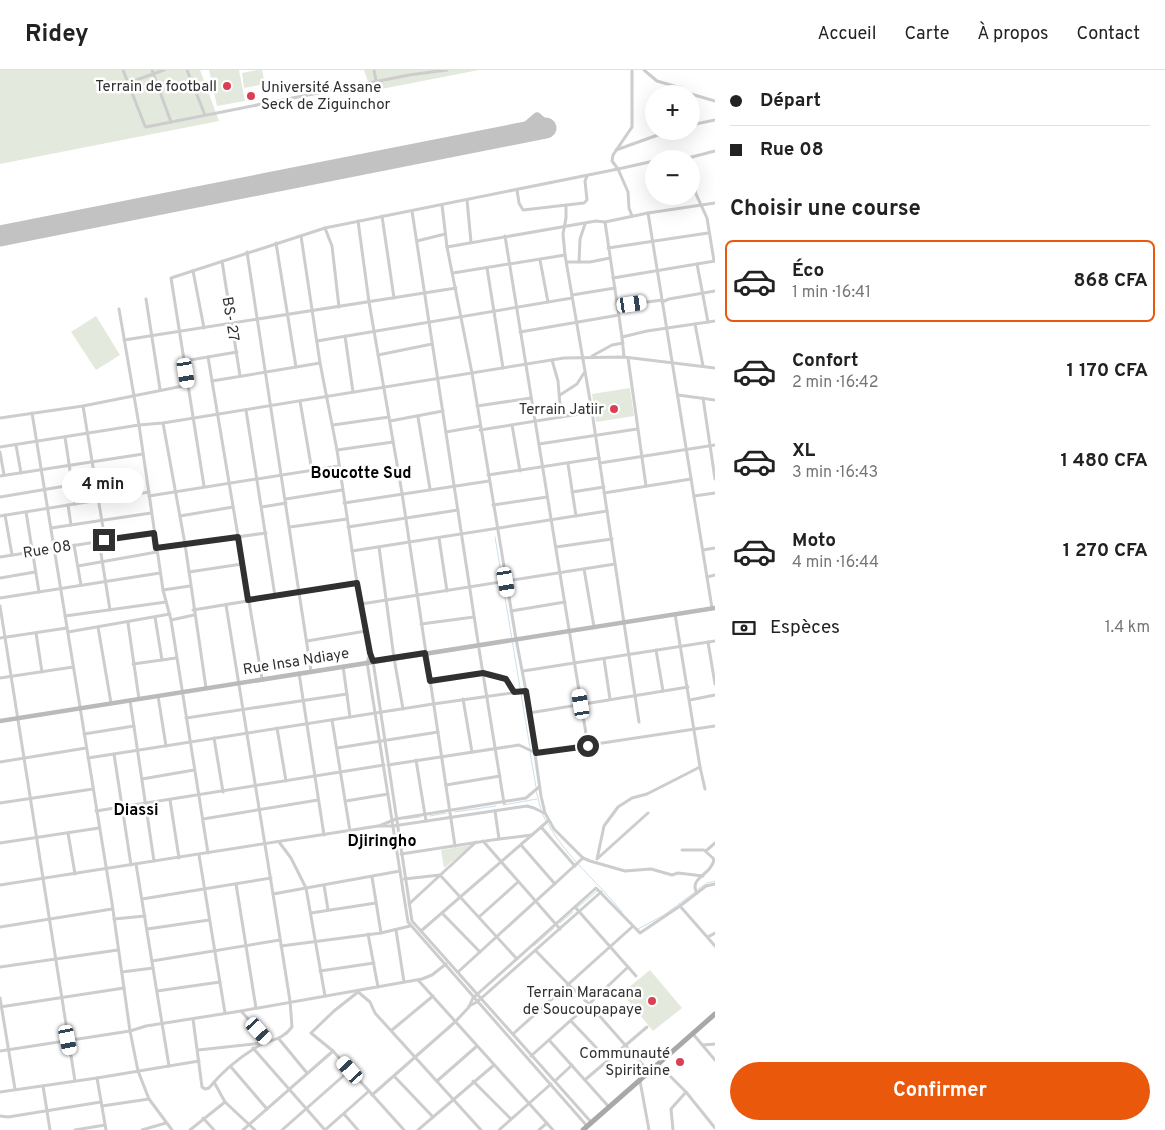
<!DOCTYPE html>
<html lang="fr">
<meta charset="utf-8">
<style>
:root{--surface:#fff;--page:#f2f2f2;--text:#222;--muted:#767676;--line:#e0e0e0;--accent:#ea580c}
body{margin:0;font-family:Overpass,sans-serif;background:var(--page);color:var(--text);height:100vh;display:flex;flex-direction:column;font-size:19px;white-space:nowrap}
*{box-sizing:border-box;margin:0}
p{font-size:16px;color:var(--muted)}
.icon{flex:none;width:28px;height:28px;fill:none;stroke:currentColor;stroke-width:2;stroke-linecap:round;stroke-linejoin:round}
.map{position:relative;flex:1;overflow:hidden}
.details{display:flex;flex-direction:column;background:var(--surface);width:450px}
.details>*{flex:none}
.banner{display:grid;align-content:center;height:110px;padding:0 15px;background:var(--surface)}
.tools{position:absolute;left:645px;top:15px;display:grid;gap:10px}
.tools a{display:grid;place-items:center;width:55px;height:55px;border-radius:50%;background:var(--surface);box-shadow:0 5px 20px #0002;font-size:25px}
.end{position:absolute;width:22px;height:22px;margin:-11px;border:6px solid #303030;background:#fff;box-shadow:0 0 0 2px #fff}
.from{border-radius:50%}
.bubble{position:absolute;height:35px;border-radius:18px;background:var(--surface);box-shadow:0 5px 20px #0002;font-size:16px;font-weight:700;line-height:35px;text-align:center}
.car{position:absolute;width:15px;height:30px;margin:-15px -8px;border-radius:6px;box-shadow:0 0 4px 1px #0007;background:linear-gradient(#fff 24%,#345 0 40%,#fff 0 76%,#345 0 86%,#fff 0)}
.banner b{display:flex;align-items:center;gap:18px;height:48px;font-size:19px}
.banner b+b{border-top:1px solid var(--line)}
.banner i{width:12px;height:12px;background:var(--text)}
ul{padding:0;list-style:none}
li{display:flex;align-items:center;gap:15px;height:82px;margin:0 10px 8px;padding:0 5px;border:2px solid transparent;border-radius:8px}
li div{flex:1}
li b{display:block;font-size:19px}
li em{font-style:normal;font-weight:700}
li.selected{border-color:var(--accent)}
li>.icon{width:45px;height:45px;stroke-width:1.5}
h2{padding:0 15px;font-size:22px;line-height:60px}
.pay{display:flex;align-items:center;gap:12px;height:55px;padding:0 15px;font-size:19px}
.pay p{margin-inline-start:auto}
.primary-button{display:flex;gap:10px;margin-top:auto;padding:10px 15px}
.primary-button a{flex:1;height:58px;border-radius:30px;background:var(--accent);color:#fff;font-size:20px;font-weight:700;line-height:58px;text-align:center}
header{display:flex;align-items:center;gap:30px;box-sizing:border-box;height:70px;padding:0 25px;background:var(--surface);border-bottom:1px solid var(--line)}
header strong{font-size:24px}
nav{display:flex;gap:28px;margin-inline-start:auto;font-size:18px}
main{display:flex;flex:1;min-height:0}
.map>svg:first-child{display:block}
.green{fill:#e4e9dd}
.lines{fill:none;stroke-linecap:round;stroke-linejoin:round}
.stream{stroke:#cde0ea;stroke-width:1}
.taxiway{stroke:#c2c2c2;stroke-width:9}
.runway{stroke:#c2c2c2;stroke-width:21}
.street{stroke:#cdcdcd;stroke-width:3}
.secondary{stroke:#bababa;stroke-width:4.5}
.primary{stroke:#a8a8a8;stroke-width:5}
.route{stroke:#303030;stroke-width:6}
.poi-dot{fill:#da4053;stroke:#fff;stroke-width:2}
.labels{text-anchor:middle;stroke-width:5;stroke-linejoin:round;paint-order:stroke}
.poi-label{font-size:15px;fill:#303030;stroke:#fff;text-anchor:end}
.street-label{font-size:15px;fill:#303030;stroke:#fff}
.neighbourhood-label{font-size:16px;font-weight:bold;fill:#000;stroke:#fff}
</style>
<header>
<strong>Ridey</strong>
<nav><a>Accueil</a><a>Carte</a><a>À propos</a><a>Contact</a></nav>
</header>
<main>
<div class="map">
<svg width="715" height="1060" viewBox="0 0 715 1060">
<rect width="100%" height="100%" fill="#fff"/>
<g class="green">
<path d="M0 0H200L219 51 0 94Z"/>
<path d="M209 0H239L245 31 217 36Z"/>
<path d="M257 0H262L265 14 244 18 242 3Z"/>
<path d="M364 0H479L371 21Z"/>
<path d="M96 246 120 285 96 300 71 262Z"/>
<path d="M630 318 634 346 596 352 592 324Z"/>
<path d="M472 775 444 798 441 780Z"/>
<path d="M650 900 682 938 653 961 622 923Z"/>
</g>
<g class="lines">
<g class="stream">
<path d="M495 467 530 678"/>
<path d="M530 682 536 717"/>
<path d="M536 721 541 739"/>
<path d="M503 735 537 729"/>
<path d="M455 742 496 736"/>
<path d="M542 743 546 751"/>
<path d="M430 746 446 743"/>
<path d="M405 749 421 747"/>
<path d="M548 754C567 788 598 812 622 842"/>
<path d="M698 819 707 813 715 811"/>
<path d="M578 837 597 821"/>
<path d="M560 853 573 842"/>
<path d="M638 859 664 845 695 822"/>
<path d="M534 876 554 858"/>
</g>
<path class="taxiway" d="M510 65 523 59 537 47 544 53C544 66 534 65 525 62"/>
<path class="runway" d="M0 166 546 58"/>
<g class="street">
<path d="M123 0 145 56 146 57 409 5 447 0"/>
<path d="M152 0 171 52"/>
<path d="M187 0 205 45"/>
<path d="M374 0 376 11"/>
<path d="M632 0V57L613 85 612 91 618 99 628 122 629 138 632 146"/>
<path d="M644 0 657 11 681 18 691 24"/>
<path d="M128 13 164 0"/>
<path d="M691 24 715 31"/>
<path d="M691 55 715 50"/>
<path d="M616 80 669 61"/>
<path d="M669 89 692 87 715 81"/>
<path d="M691 92 692 87"/>
<path d="M691 102 696 124 707 148 714 191"/>
<path d="M517 120 519 133 523 140 584 133 587 130 585 111 587 106"/>
<path d="M467 130 471 172"/>
<path d="M442 135 447 177 472 303 516 569 526 621 541 726 545 743 554 759 583 788 590 791 625 801 651 799 672 805 678 803 703 806"/>
<path d="M566 135V148L563 164 565 185 592 342 639 652"/>
<path d="M412 141 478 572"/>
<path d="M648 143 712 538"/>
<path d="M382 146 394 228"/>
<path d="M358 151 369 232 402 423 455 776"/>
<path d="M605 152 622 267"/>
<path d="M325 158 332 176 339 237"/>
<path d="M301 166 320 293 337 380 357 513 370 583 373 591 412 851 591 1052"/>
<path d="M505 166 588 676"/>
<path d="M417 171 445 164"/>
<path d="M276 173 296 297"/>
<path d="M447 177 596 151 605 152 648 143 715 133"/>
<path d="M608 178 708 163"/>
<path d="M247 182 311 601"/>
<path d="M540 190 548 232"/>
<path d="M222 191 240 306"/>
<path d="M567 192H590L610 188"/>
<path d="M579 192 580 169 585 154"/>
<path d="M697 194 708 252"/>
<path d="M487 198 503 298"/>
<path d="M193 201 204 258"/>
<path d="M453 203 565 185"/>
<path d="M613 208 715 191"/>
<path d="M572 225 615 218"/>
<path d="M146 229 160 319"/>
<path d="M662 232 669 229 715 221"/>
<path d="M618 236 662 230"/>
<path d="M119 239 139 355 163 520 171 550 208 783"/>
<path d="M695 254 703 296"/>
<path d="M520 262 619 245"/>
<path d="M345 266 353 322"/>
<path d="M124 270 456 218"/>
<path d="M317 271 572 228"/>
<path d="M378 285 432 274"/>
<path d="M592 286 612 275 623 273"/>
<path d="M208 287 262 609"/>
<path d="M624 287 622 267 647 261 715 251"/>
<path d="M628 288 646 416"/>
<path d="M552 290 558 311 561 347"/>
<path d="M184 291 237 282"/>
<path d="M212 311 320 293"/>
<path d="M560 325 577 314 584 303"/>
<path d="M678 325 715 330"/>
<path d="M703 328 715 409"/>
<path d="M300 331 312 401"/>
<path d="M83 336 105 470"/>
<path d="M477 336 531 328"/>
<path d="M246 340 275 526"/>
<path d="M32 343 112 833 130 961 138 1001 149 1029 172 1060"/>
<path d="M418 347 430 419"/>
<path d="M0 348 83 336 188 315"/>
<path d="M390 351 443 341"/>
<path d="M163 353 185 474 206 618"/>
<path d="M333 355 389 347"/>
<path d="M512 355 520 401"/>
<path d="M480 360 592 342"/>
<path d="M446 362 480 356"/>
<path d="M65 367 75 434"/>
<path d="M539 374 637 359"/>
<path d="M16 375 21 403"/>
<path d="M0 377 139 355 163 353 564 288 624 287 715 298"/>
<path d="M337 380 393 372"/>
<path d="M0 382 4 405"/>
<path d="M600 393 715 375"/>
<path d="M568 394 576 446"/>
<path d="M488 405 599 388"/>
<path d="M0 406 143 384"/>
<path d="M204 416 171 208 325 158 618 99 654 91"/>
<path d="M572 422 604 417"/>
<path d="M604 423 691 409"/>
<path d="M149 426 339 396"/>
<path d="M694 426 715 423"/>
<path d="M0 427 95 411"/>
<path d="M286 429 342 420"/>
<path d="M344 433 489 411"/>
<path d="M68 435 71 455"/>
<path d="M493 435 547 427"/>
<path d="M262 437 286 433"/>
<path d="M26 442 39 522"/>
<path d="M5 445 12 485"/>
<path d="M0 446 149 422"/>
<path d="M180 446 233 437"/>
<path d="M290 457 347 449"/>
<path d="M348 457 458 440"/>
<path d="M51 458 151 443"/>
<path d="M439 468 447 521"/>
<path d="M99 471 110 540"/>
<path d="M74 475 81 515"/>
<path d="M379 477 394 588 403 639"/>
<path d="M556 477 612 469"/>
<path d="M156 478 266 463"/>
<path d="M703 480 715 478"/>
<path d="M352 481 607 441"/>
<path d="M0 487 154 463"/>
<path d="M78 496 157 482"/>
<path d="M584 499 594 557"/>
<path d="M189 502 242 494"/>
<path d="M707 507 715 505"/>
<path d="M0 508 35 502"/>
<path d="M163 520 190 516"/>
<path d="M0 528 160 503"/>
<path d="M361 534 615 494"/>
<path d="M0 536 75 1011"/>
<path d="M193 540 357 513"/>
<path d="M511 541 565 532"/>
<path d="M65 546 166 532"/>
<path d="M155 547 162 590"/>
<path d="M171 550 194 545"/>
<path d="M128 553 139 629"/>
<path d="M421 554 474 547"/>
<path d="M98 557 111 633"/>
<path d="M68 562 170 544"/>
<path d="M36 563 42 602"/>
<path d="M0 568 67 558"/>
<path d="M307 571 366 561"/>
<path d="M708 572 715 614"/>
<path d="M479 579 504 733"/>
<path d="M656 580 663 621"/>
<path d="M370 584 367 592 408 852 587 1056"/>
<path d="M604 589 610 629"/>
<path d="M133 594 176 588"/>
<path d="M343 596 350 647"/>
<path d="M523 601 715 571"/>
<path d="M299 603 324 765"/>
<path d="M0 608 73 597"/>
<path d="M430 611 483 603 506 609 514 622"/>
<path d="M158 626 166 676"/>
<path d="M463 629 472 682"/>
<path d="M130 630 154 791"/>
<path d="M690 630 715 625"/>
<path d="M529 643 688 617"/>
<path d="M186 648 347 624"/>
<path d="M332 650 350 761"/>
<path d="M277 658 286 711"/>
<path d="M84 664 134 656"/>
<path d="M214 668 223 722"/>
<path d="M337 678 438 662"/>
<path d="M114 684 131 795"/>
<path d="M88 688 433 634 526 621"/>
<path d="M416 690 426 751"/>
<path d="M0 692 86 678"/>
<path d="M388 695 519 675 536 683 715 656"/>
<path d="M700 697 705 719"/>
<path d="M142 709 194 700"/>
<path d="M446 715 500 706"/>
<path d="M170 730 179 788"/>
<path d="M346 731 388 724"/>
<path d="M0 733 93 719"/>
<path d="M96 741 384 695"/>
<path d="M495 741 499 769"/>
<path d="M203 749 318 730"/>
<path d="M379 756 396 749 526 728 539 717"/>
<path d="M541 757 575 796"/>
<path d="M68 763 75 804"/>
<path d="M483 771 560 859"/>
<path d="M279 772 291 788 306 818 325 926"/>
<path d="M0 773 99 758"/>
<path d="M521 775 555 814"/>
<path d="M682 780H704L714 789C712 805 688 808 697 823"/>
<path d="M707 780 715 773"/>
<path d="M401 784 499 769 532 765"/>
<path d="M199 785 225 943"/>
<path d="M598 788 648 743"/>
<path d="M597 789 604 756 618 737 632 728 647 724 700 697 675 544"/>
<path d="M136 794 169 996"/>
<path d="M372 807 381 863"/>
<path d="M404 809 440 805 517 889"/>
<path d="M236 814 256 938"/>
<path d="M0 815 378 756H393L527 736 534 738 544 743"/>
<path d="M324 815 328 840"/>
<path d="M273 824 400 801"/>
<path d="M142 829 271 808"/>
<path d="M409 834 476 772"/>
<path d="M680 836 715 876"/>
<path d="M575 837 636 906"/>
<path d="M311 843 376 833"/>
<path d="M442 843 480 882"/>
<path d="M479 847 518 812"/>
<path d="M114 849 145 846"/>
<path d="M0 857 112 839"/>
<path d="M147 859 209 850"/>
<path d="M396 860 404 912"/>
<path d="M421 861 548 751"/>
<path d="M368 864 378 917"/>
<path d="M708 867 715 863"/>
<path d="M281 876 381 863 410 856"/>
<path d="M536 881 568 914 589 934 649 1002"/>
<path d="M152 891 280 870"/>
<path d="M0 897 118 880"/>
<path d="M320 901 374 893"/>
<path d="M122 902 153 898"/>
<path d="M458 902 583 788"/>
<path d="M418 910 553 1060"/>
<path d="M157 921 220 912"/>
<path d="M357 921 370 932 375 943 481 1060"/>
<path d="M358 922 334 941 311 963 333 981 404 1060"/>
<path d="M0 928 15 1019"/>
<path d="M469 936 477 932 601 822"/>
<path d="M0 937 124 918"/>
<path d="M241 941 268 971"/>
<path d="M193 949 202 1017 205 1019 209 1018C221 1003 239 988 255 978 268 969 281 972 292 957L290 931 273 824 226 535"/>
<path d="M571 951 607 989"/>
<path d="M392 960 433 926"/>
<path d="M513 964 632 857"/>
<path d="M693 964 715 990"/>
<path d="M279 969 307 1003"/>
<path d="M549 970 609 1037"/>
<path d="M703 975 715 974"/>
<path d="M253 978 325 1060"/>
<path d="M198 980 262 973"/>
<path d="M0 981 130 961 146 956 241 941 422 909 432 905 446 894"/>
<path d="M531 986 589 934 628 897"/>
<path d="M659 995 686 1022 715 1058"/>
<path d="M231 997 267 1039"/>
<path d="M394 1006 433 1047"/>
<path d="M97 1008 106 1060"/>
<path d="M586 1009 647 957"/>
<path d="M437 1011 477 976"/>
<path d="M473 1011 511 1049"/>
<path d="M555 1011 572 995"/>
<path d="M640 1011 649 1060"/>
<path d="M214 1012 225 1032 255 1060"/>
<path d="M43 1016 50 1060"/>
<path d="M0 1022 97 1008 199 991"/>
<path d="M372 1025 455 952 469 937 473 928 596 818 640 863 680 836 706 816 715 814"/>
<path d="M102 1036 149 1029"/>
<path d="M344 1044 358 1060"/>
<path d="M0 1046 8 1047 101 1032"/>
<path d="M203 1048 214 1060"/>
<path d="M75 1060 105 1055"/>
<path d="M142 1060 166 1053"/>
<path d="M190 1060 225 1032"/>
<path d="M243 1060 333 981"/>
<path d="M282 1060 350 1000"/>
<path d="M325 1060 369 1021"/>
<path d="M418 1060 494 995"/>
<path d="M499 1060 551 1014"/>
<path d="M539 1060 547 1053"/>
<path d="M673 1060 671 1039 686 1022"/>
</g>
<path class="secondary" d="M0 651 715 538"/>
<path class="primary" d="M583 1060 715 944"/>
</g>
<g class="lines">
<path class="route" d="M104 470 154 463 156 478 238 467 248 530 357 513 370 583 373 591 425 583 430 611 483 603 506 609 514 622 526 621 536 683 588 676"/>
</g>
<g class="poi-dot">
<circle cx="227" cy="16" r="5"/>
<circle cx="251" cy="26" r="5"/>
<circle cx="614" cy="339" r="5"/>
<circle cx="652" cy="931" r="5"/>
<circle cx="680" cy="992" r="5"/>
</g>
<g class="labels">
<g class="poi-label">
<text x="217" y="21">Terrain de football</text>
<text x="261" y="22" text-anchor="start">Université Assane<tspan x="261" dy="17">Seck de Ziguinchor</tspan></text>
<text x="604" y="344">Terrain Jatiir</text>
<text x="642" y="927">Terrain Maracana<tspan x="642" dy="17">de Soucoupapaye</tspan></text>
<text x="670" y="988">Communauté<tspan x="670" dy="17">Spiritaine</tspan></text>
</g>
<g class="street-label">
<text transform="translate(231 249) rotate(81)" y="5">BS- 27</text>
<text transform="translate(47 479) rotate(-9)" y="5">Rue 08</text>
<text transform="translate(296 591) rotate(-9)" y="5">Rue Insa Ndiaye</text>
</g>
<g class="neighbourhood-label">
<text x="361" y="408">Boucotte Sud</text>
<text x="136" y="745">Diassi</text>
<text x="382" y="776">Djiringho</text>
</g>
</g>
</svg>
<div class="tools">
<a>+</a>
<a>−</a>
</div>
<i class="end from" style="left:588px;top:676px"></i>
<i class="end" style="left:104px;top:470px"></i>
<div class="bubble" style="left:62px;top:398px;width:82px">4 min</div>
<i class="car" style="left:632px;top:234px;rotate:82deg"></i>
<i class="car" style="left:186px;top:303px;rotate:171deg"></i>
<i class="car" style="left:506px;top:512px;rotate:170deg"></i>
<i class="car" style="left:581px;top:634px;rotate:351deg"></i>
<i class="car" style="left:259px;top:961px;rotate:138deg"></i>
<i class="car" style="left:68px;top:970px;rotate:169deg"></i>
<i class="car" style="left:350px;top:1000px;rotate:318deg"></i>
</div>
<section class="details">
<div class="banner">
<b><i class="from"></i>Départ</b>
<b><i></i>Rue 08</b>
</div>
<h2>Choisir une course</h2>
<ul>
<li class="selected"><svg class="icon" aria-label="car" viewBox="0 0 24 24"><path d="M5 17H2v-5l4-1 3-4h7l3 4 3 1v5h-3M9 17h6M6 11h13"/><circle cx="7" cy="17" r="2"/><circle cx="17" cy="17" r="2"/></svg><div><b>Éco</b><p>1 min · 16:41</p></div><em>868 CFA</em></li>
<li><svg class="icon" aria-label="car" viewBox="0 0 24 24"><path d="M5 17H2v-5l4-1 3-4h7l3 4 3 1v5h-3M9 17h6M6 11h13"/><circle cx="7" cy="17" r="2"/><circle cx="17" cy="17" r="2"/></svg><div><b>Confort</b><p>2 min · 16:42</p></div><em>1 170 CFA</em></li>
<li><svg class="icon" aria-label="car" viewBox="0 0 24 24"><path d="M5 17H2v-5l4-1 3-4h7l3 4 3 1v5h-3M9 17h6M6 11h13"/><circle cx="7" cy="17" r="2"/><circle cx="17" cy="17" r="2"/></svg><div><b>XL</b><p>3 min · 16:43</p></div><em>1 480 CFA</em></li>
<li><svg class="icon" aria-label="car" viewBox="0 0 24 24"><path d="M5 17H2v-5l4-1 3-4h7l3 4 3 1v5h-3M9 17h6M6 11h13"/><circle cx="7" cy="17" r="2"/><circle cx="17" cy="17" r="2"/></svg><div><b>Moto</b><p>4 min · 16:44</p></div><em>1 270 CFA</em></li>
</ul>
<div class="pay"><svg class="icon" aria-label="cash" viewBox="0 0 24 24"><path d="M3 7h18v10H3z"/><circle cx="12" cy="12" r="2"/></svg>Espèces<p>1.4 km</p></div>
<div class="primary-button"><a>Confirmer</a></div>
</section>
</main>
